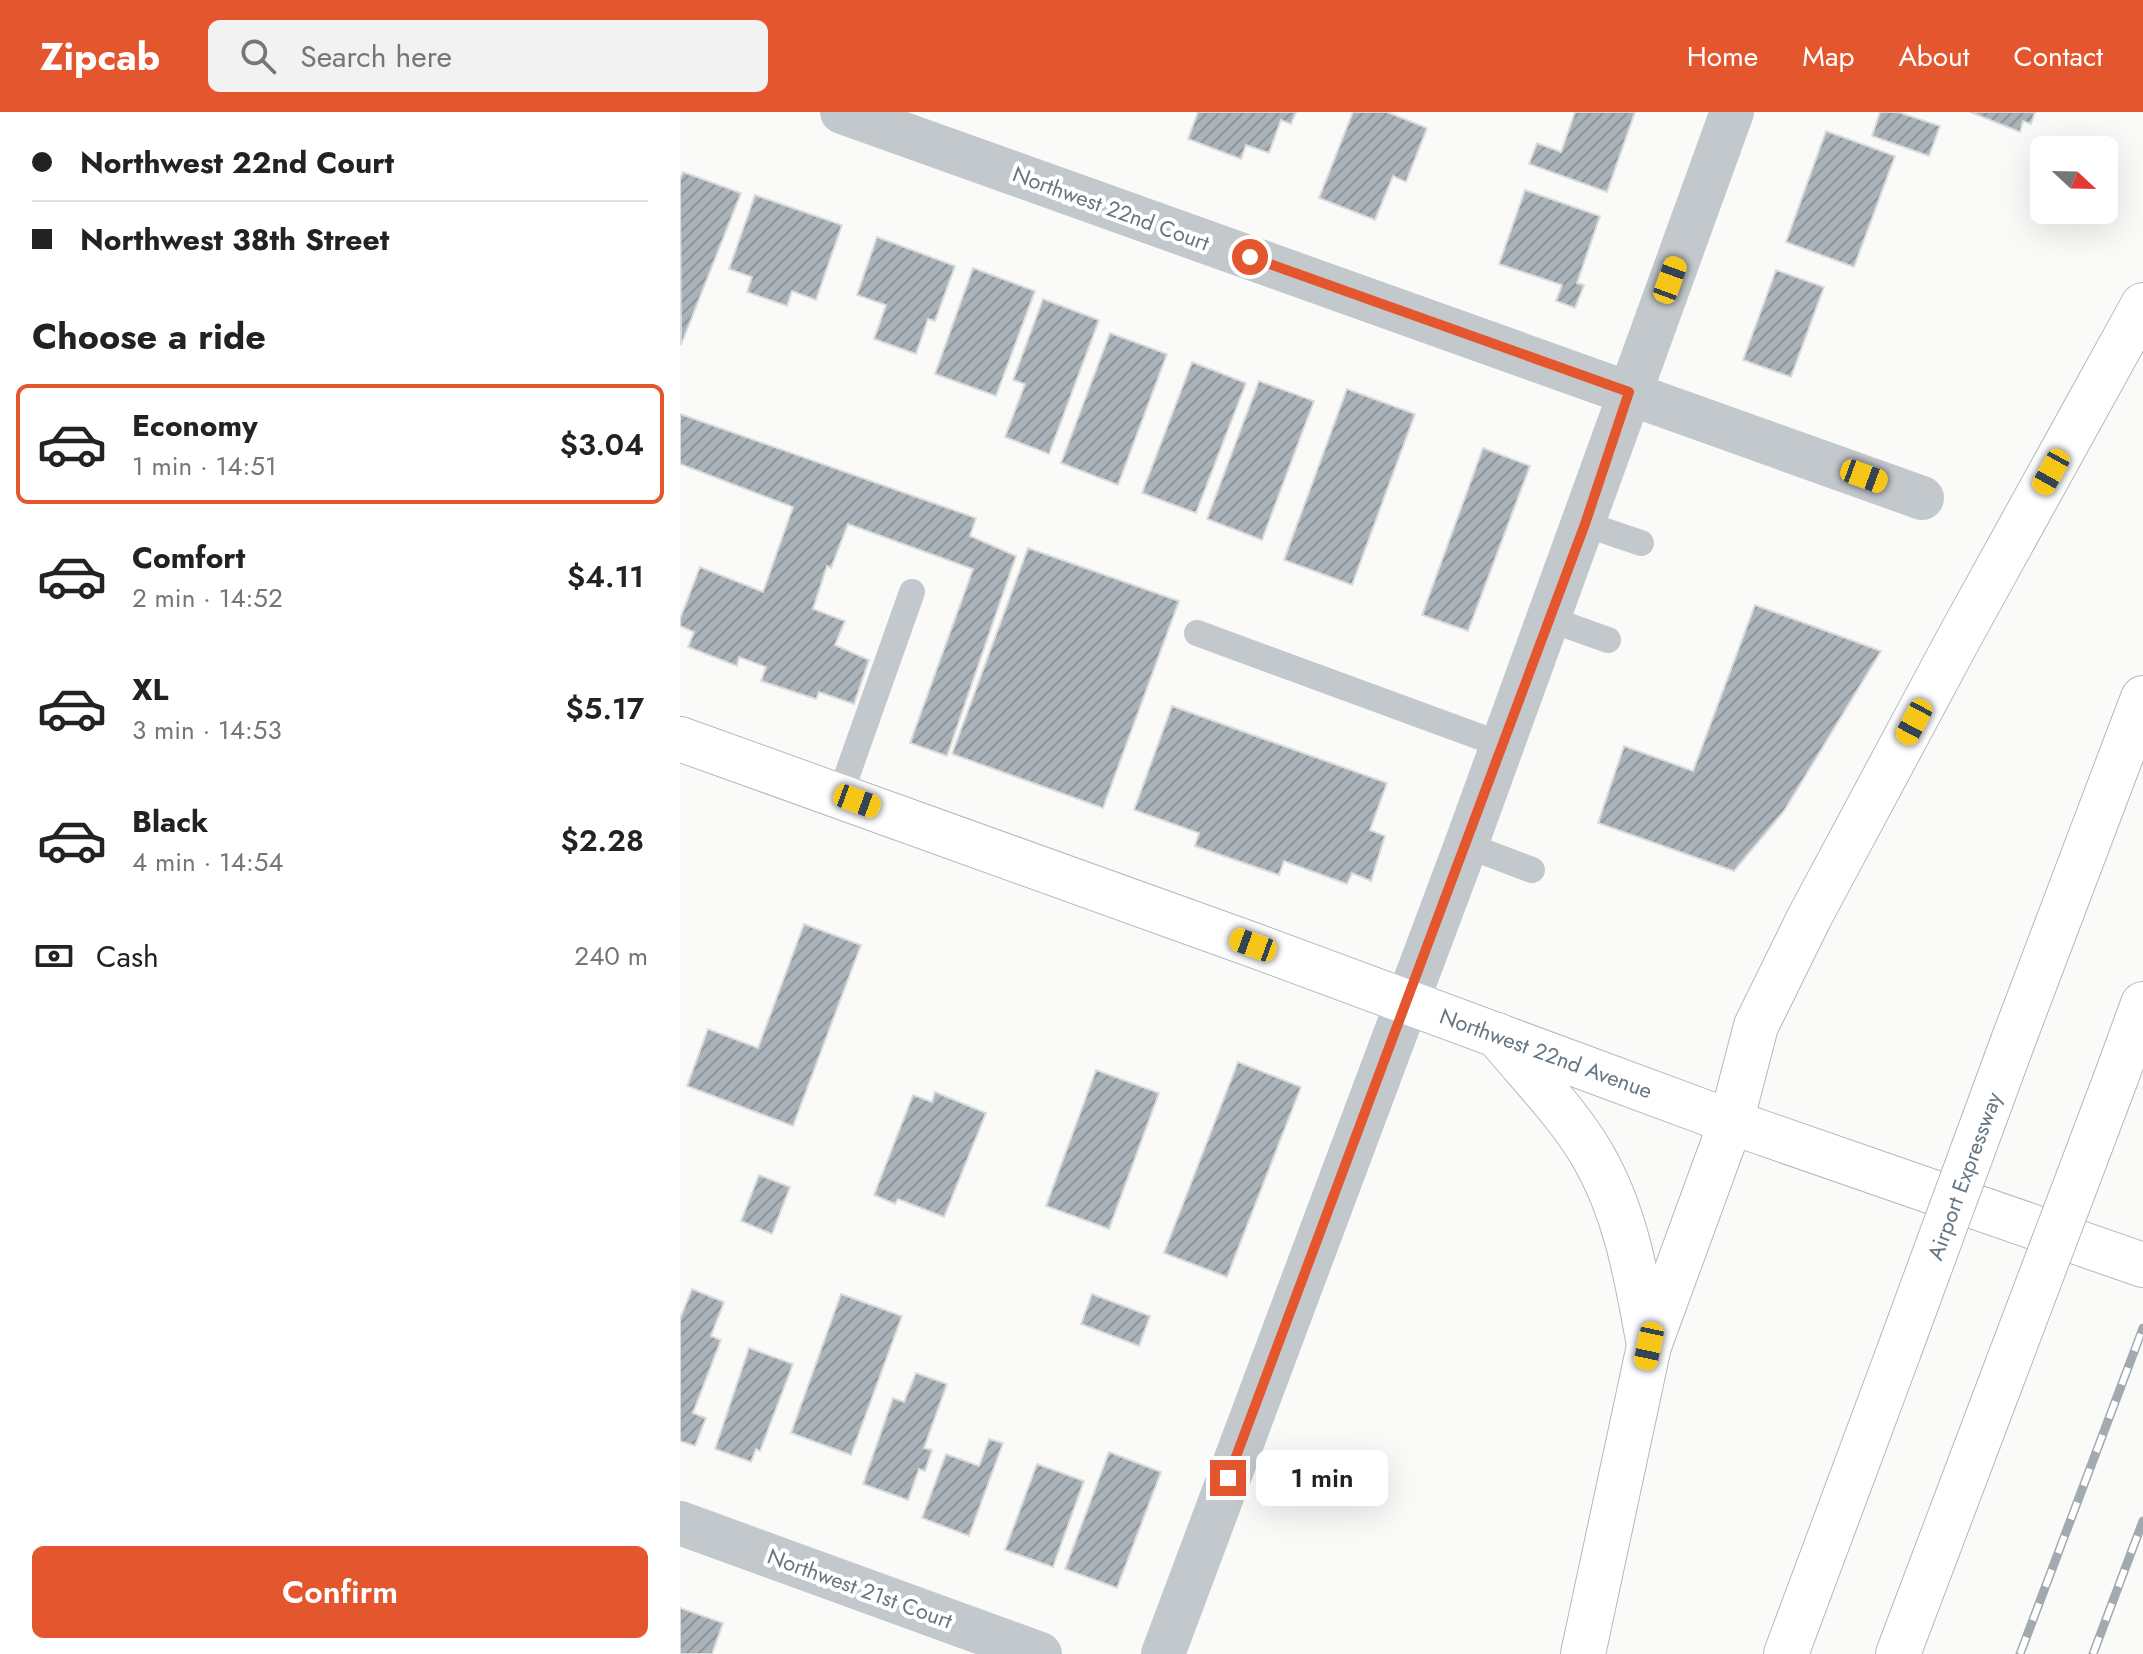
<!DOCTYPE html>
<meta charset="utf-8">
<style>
:root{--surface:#fff;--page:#f2f2f2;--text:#222;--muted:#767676;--line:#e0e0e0;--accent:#e4572e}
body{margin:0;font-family:Jost,sans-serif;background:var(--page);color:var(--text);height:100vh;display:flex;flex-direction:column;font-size:30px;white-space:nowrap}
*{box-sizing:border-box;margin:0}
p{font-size:26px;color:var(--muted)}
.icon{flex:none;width:44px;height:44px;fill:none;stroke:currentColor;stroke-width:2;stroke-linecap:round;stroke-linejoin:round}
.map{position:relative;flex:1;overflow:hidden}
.details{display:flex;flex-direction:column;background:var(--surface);width:680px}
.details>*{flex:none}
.hud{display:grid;align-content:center;height:176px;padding:0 32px;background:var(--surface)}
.needle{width:52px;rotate:112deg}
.controls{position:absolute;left:1350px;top:24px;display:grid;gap:16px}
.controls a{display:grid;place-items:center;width:88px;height:88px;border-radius:12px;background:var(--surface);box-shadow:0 8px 32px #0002;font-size:40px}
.end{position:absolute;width:36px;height:36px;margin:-18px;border:10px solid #e4572e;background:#fff;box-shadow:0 0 0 4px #fff}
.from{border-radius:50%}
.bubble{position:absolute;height:56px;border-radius:12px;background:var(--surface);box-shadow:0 8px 32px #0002;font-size:26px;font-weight:600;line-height:56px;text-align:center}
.car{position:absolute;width:24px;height:48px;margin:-24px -12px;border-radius:10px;box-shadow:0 0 6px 2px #0007;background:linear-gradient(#f5c518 24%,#345 0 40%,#f5c518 0 76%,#345 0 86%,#f5c518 0)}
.hud b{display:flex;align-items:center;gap:28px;height:76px;font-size:30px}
.hud b+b{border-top:2px solid var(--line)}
.hud i{width:20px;height:20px;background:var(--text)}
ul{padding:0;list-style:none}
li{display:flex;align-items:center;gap:24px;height:120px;margin:0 16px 12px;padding:0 16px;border:4px solid transparent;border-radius:12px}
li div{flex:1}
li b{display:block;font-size:30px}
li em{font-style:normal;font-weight:600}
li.current{border-color:var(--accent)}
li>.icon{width:72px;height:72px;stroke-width:1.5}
h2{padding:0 32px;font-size:36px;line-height:96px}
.pay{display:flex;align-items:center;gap:20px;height:88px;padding:0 32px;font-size:30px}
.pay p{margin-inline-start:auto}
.cta{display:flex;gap:16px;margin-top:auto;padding:16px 32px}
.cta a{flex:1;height:92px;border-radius:12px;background:var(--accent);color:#fff;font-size:32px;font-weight:600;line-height:92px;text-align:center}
header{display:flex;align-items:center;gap:48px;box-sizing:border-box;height:112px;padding:0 40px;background:var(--accent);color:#fff}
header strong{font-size:38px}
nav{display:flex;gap:44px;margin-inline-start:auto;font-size:28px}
.search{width:560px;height:72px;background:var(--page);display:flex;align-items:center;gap:20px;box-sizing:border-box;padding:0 28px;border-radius:12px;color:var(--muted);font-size:30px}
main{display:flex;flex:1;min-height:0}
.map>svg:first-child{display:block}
.building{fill:url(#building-hatch);stroke:#dcdcda;stroke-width:2}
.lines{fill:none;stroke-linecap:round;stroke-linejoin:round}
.secondary-casing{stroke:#b3babf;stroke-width:46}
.motorway-casing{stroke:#b4b9bd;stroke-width:46}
.service{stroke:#c3c8cc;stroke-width:26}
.minor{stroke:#c3c8cc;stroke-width:44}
.secondary{stroke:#fff;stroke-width:44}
.motorway{stroke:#fff;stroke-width:44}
.rail-casing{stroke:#a2aab0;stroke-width:9}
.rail{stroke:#fff;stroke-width:6;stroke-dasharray:18;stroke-linecap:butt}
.motorway-bridge-casing{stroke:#b4b9bd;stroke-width:46;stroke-linecap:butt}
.motorway-bridge{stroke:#fff;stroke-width:44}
.route{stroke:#e4572e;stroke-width:10}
.labels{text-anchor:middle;stroke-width:8;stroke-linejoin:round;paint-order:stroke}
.street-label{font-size:22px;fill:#657683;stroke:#fff}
</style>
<header>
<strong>Zipcab</strong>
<div class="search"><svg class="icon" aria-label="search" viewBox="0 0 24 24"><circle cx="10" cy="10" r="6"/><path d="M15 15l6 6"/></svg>Search here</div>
<nav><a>Home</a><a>Map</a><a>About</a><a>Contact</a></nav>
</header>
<main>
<section class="details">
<div class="hud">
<b><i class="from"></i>Northwest 22nd Court</b>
<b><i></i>Northwest 38th Street</b>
</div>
<h2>Choose a ride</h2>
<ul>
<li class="current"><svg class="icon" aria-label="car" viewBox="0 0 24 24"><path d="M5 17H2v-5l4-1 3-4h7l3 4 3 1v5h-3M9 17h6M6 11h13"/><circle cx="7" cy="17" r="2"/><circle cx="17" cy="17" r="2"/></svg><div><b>Economy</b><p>1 min · 14:51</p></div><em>$3.04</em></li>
<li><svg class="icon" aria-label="car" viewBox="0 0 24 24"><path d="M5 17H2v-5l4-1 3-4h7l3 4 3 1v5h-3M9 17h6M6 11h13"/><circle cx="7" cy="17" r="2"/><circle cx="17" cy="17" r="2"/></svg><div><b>Comfort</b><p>2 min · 14:52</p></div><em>$4.11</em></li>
<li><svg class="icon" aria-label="car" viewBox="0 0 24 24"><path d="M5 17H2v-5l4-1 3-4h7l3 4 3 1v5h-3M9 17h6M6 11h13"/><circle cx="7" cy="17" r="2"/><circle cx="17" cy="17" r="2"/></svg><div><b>XL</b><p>3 min · 14:53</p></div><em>$5.17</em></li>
<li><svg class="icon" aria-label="car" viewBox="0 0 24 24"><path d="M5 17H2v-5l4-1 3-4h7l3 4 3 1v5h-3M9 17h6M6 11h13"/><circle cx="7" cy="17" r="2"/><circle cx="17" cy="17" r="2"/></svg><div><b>Black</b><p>4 min · 14:54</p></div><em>$2.28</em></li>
</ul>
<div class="pay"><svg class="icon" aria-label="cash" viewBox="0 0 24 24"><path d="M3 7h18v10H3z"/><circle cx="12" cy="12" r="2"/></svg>Cash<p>240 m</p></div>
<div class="cta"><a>Confirm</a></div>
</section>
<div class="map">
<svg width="1463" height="1542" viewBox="0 0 1463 1542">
<defs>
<pattern id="building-hatch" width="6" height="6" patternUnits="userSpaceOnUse" patternTransform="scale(2)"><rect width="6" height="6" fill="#aab3b9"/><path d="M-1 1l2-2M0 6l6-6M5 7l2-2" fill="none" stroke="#8e969c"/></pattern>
</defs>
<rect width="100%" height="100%" fill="#fafaf8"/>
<g class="building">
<path d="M518 0H616L611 12 601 8 589 41 566 33 561 47 508 27Z"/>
<path d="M673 0H707L747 16 726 70 713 64 695 108 639 86Z"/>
<path d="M895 0H955L927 80 849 52 857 31 881 40Z"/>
<path d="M1200 0H1218L1260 14 1249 44 1192 24Z"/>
<path d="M1290 0H1355L1351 12 1343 9 1340 20Z"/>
<path d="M1146 19 1215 44 1174 155 1106 130Z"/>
<path d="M3 60 61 81 1 233 0 67Z"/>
<path d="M845 78 920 104 897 171 904 173 895 196 876 189 882 173 819 152Z"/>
<path d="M75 83 162 113 136 188 112 179 107 194 67 180 72 165 49 157Z"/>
<path d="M197 125 275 154 255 209 248 207 236 242 194 227 206 193 177 183Z"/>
<path d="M293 156 355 179 316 284 255 262Z"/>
<path d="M1096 158 1144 175 1111 265 1063 248Z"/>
<path d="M363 187 419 208 369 342 325 325 345 272 333 268Z"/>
<path d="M430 221 487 242 438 373 381 351Z"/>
<path d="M512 250 566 271 516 401 462 381Z"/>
<path d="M579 269 634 289 582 428 527 407Z"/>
<path d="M667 277 735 302 672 473 604 448Z"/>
<path d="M0 302 296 406 290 424 336 444 267 644 230 631 293 457 168 412 151 456 147 454 133 497 165 509 155 533 189 548 174 592 139 580 136 587 81 569 86 555 59 545 57 554 8 535 14 520 0 514V507L20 455 83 480 113 395 0 352Z"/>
<path d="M803 336 850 354 788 519 742 503Z"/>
<path d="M348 436 499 489 423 696 272 642Z"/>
<path d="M1075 493 1201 539 1104 699 1054 759 918 711 944 634 1013 659Z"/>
<path d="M492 594 707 671 690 718 705 724 691 769 672 761 667 772 604 749 599 763 515 734 519 721 454 698Z"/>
<path d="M124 812 181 833 113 1014 7 974 28 917 78 936Z"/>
<path d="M558 950 621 975 547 1165 484 1141Z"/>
<path d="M416 958 479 981 429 1117 366 1094Z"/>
<path d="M255 980 306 1001 264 1105 218 1087 215 1092 194 1083 233 983 252 990Z"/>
<path d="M79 1063 110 1075 92 1122 61 1109Z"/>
<path d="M12 1177 44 1190 31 1224 41 1228 13 1301 26 1306 15 1334 0 1329V1207Z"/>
<path d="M161 1182 222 1204 171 1343 111 1321Z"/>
<path d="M412 1182 470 1204 459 1234 401 1212Z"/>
<path d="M69 1236 113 1252 80 1339 76 1337 71 1350 35 1337Z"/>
<path d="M236 1261 267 1272 244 1336 252 1338 245 1359 239 1357 228 1388 183 1372 213 1286 224 1290Z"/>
<path d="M309 1327 323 1331 289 1424 242 1406 266 1342 299 1354Z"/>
<path d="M429 1340 481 1360 437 1476 385 1457Z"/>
<path d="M357 1352 404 1369 373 1455 325 1438Z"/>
<path d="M0 1496 43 1511 32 1542H0Z"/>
</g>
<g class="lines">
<g class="secondary-casing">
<path id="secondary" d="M0 627 573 833 1051 1010 1463 1153"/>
</g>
<g class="motorway-casing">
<g id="motorway">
<path d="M817 923C849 962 888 1001 913 1044 947 1103 957 1168 969 1233"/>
<path d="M1333 929 1463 586"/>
<path d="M1436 966 1463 892"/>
<path d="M903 1542 969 1234 1051 1010 1076 914 1129 806 1279 526 1463 193"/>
<path d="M1106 1542 1219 1239"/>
<path d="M1218 1542 1319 1275"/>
</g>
</g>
<g class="service">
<path d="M905 412 961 431"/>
<path d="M869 507 928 528"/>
<path d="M517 521 822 633"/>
<path d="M160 683 232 480"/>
<path d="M786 733 852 758"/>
</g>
<g class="minor">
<path d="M162 0 1242 386"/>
<path d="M0 1411 360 1542"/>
<path d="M483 1542 786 733 1052 0"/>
</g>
<use href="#secondary" class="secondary"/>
<use href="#motorway" class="motorway"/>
<g class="rail-casing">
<g id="rail">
<path d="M1340 1542 1463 1216"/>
<path d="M1413 1542 1463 1409"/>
</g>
</g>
<use href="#rail" class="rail"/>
<g class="motorway-bridge-casing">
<g id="motorway-bridge">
<path d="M1219 1239 1333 929"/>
<path d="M1319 1275 1436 966"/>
</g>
</g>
<use href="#motorway-bridge" class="motorway-bridge"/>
</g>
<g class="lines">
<path class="route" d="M548 1366 905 412 949 280 570 145"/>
</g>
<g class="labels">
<g class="street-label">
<text transform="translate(431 96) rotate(20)" y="8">Northwest 22nd Court</text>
<text transform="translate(866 941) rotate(20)" y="8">Northwest 22nd Avenue</text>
<text transform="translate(1284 1064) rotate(-70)" y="8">Airport Expressway</text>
<text transform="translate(180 1476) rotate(20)" y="8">Northwest 21st Court</text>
</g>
</g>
</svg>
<div class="controls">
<a><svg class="needle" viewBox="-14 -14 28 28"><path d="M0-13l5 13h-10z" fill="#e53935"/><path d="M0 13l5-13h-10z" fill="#767676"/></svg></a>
</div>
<i class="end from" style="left:570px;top:145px"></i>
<i class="end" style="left:548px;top:1366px"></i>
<div class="bubble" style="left:576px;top:1338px;width:132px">1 min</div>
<i class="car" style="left:990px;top:168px;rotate:20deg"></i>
<i class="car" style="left:1371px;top:360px;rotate:209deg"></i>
<i class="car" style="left:1184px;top:364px;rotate:110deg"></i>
<i class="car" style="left:1234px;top:610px;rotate:208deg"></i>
<i class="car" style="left:177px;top:689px;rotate:110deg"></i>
<i class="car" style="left:573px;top:833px;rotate:290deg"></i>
<i class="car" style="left:969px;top:1234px;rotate:192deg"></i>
</div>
</main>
